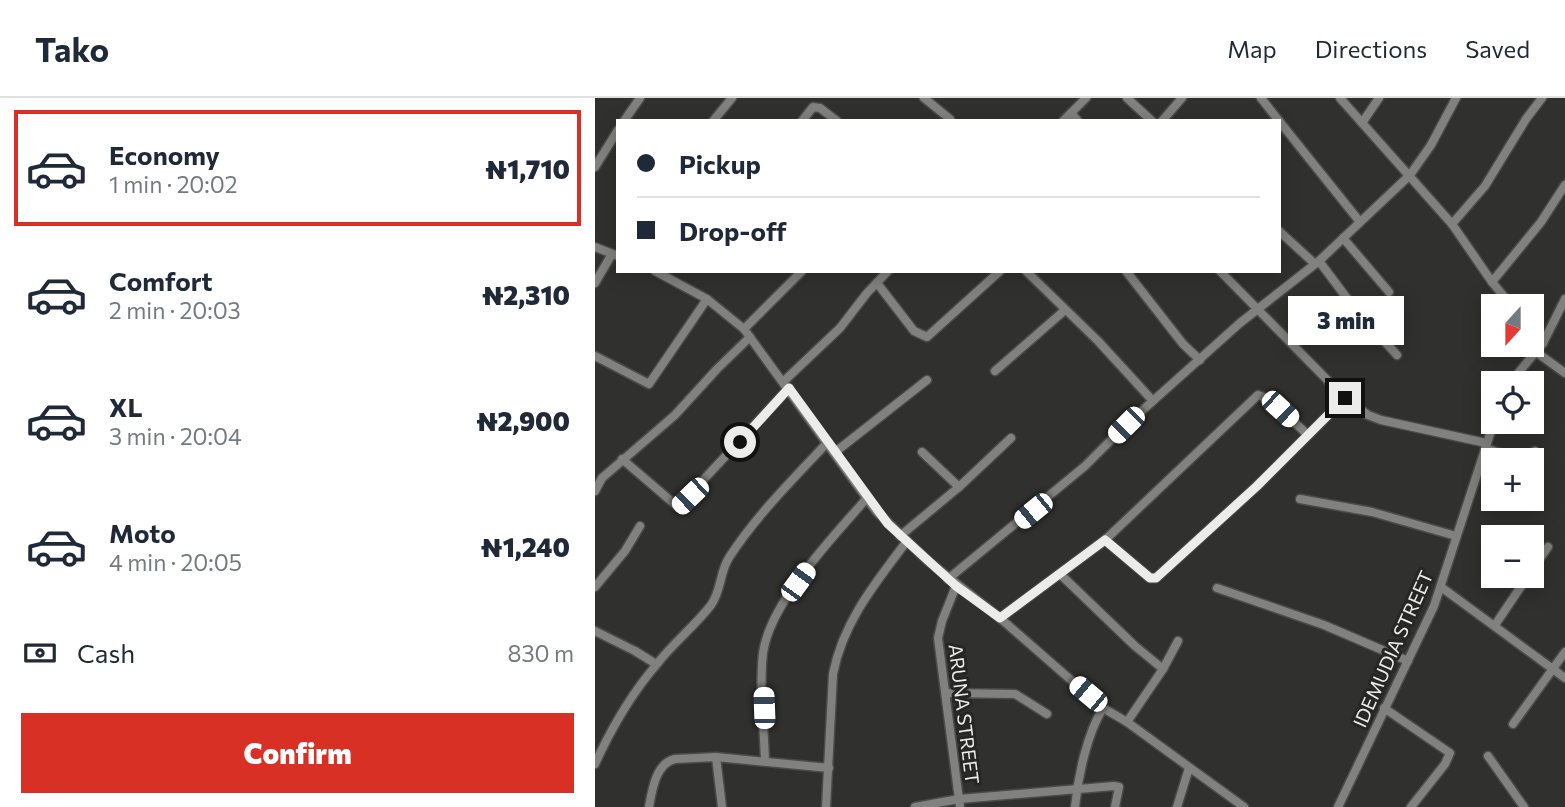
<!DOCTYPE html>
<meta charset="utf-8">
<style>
:root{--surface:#fff;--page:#f2f2f3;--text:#1f2937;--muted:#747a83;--line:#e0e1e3;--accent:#d93025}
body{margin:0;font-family:Commissioner,sans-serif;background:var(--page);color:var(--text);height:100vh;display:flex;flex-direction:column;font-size:26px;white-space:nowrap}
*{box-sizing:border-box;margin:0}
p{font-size:23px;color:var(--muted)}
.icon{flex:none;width:38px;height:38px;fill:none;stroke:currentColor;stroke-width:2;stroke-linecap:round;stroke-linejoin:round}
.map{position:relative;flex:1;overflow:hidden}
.sheet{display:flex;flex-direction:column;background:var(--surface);width:595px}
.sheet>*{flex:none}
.hud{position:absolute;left:21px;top:21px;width:665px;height:154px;border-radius:0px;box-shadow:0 4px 18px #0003;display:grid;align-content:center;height:154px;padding:0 21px;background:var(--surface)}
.needle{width:46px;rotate:201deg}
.fabs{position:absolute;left:886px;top:196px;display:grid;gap:14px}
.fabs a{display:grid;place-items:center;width:63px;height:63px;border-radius:0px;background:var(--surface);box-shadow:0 4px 18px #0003;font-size:35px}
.end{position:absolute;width:32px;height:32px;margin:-16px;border:9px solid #ececeb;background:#111;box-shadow:0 0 0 4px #111}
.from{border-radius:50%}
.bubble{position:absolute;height:49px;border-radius:0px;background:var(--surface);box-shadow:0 4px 18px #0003;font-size:23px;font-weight:800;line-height:49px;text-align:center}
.car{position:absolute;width:21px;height:42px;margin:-21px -10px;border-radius:9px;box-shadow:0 0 5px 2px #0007;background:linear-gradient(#fff 24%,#345 0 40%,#fff 0 76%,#345 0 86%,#fff 0)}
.hud b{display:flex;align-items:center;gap:24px;height:66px;font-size:26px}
.hud b+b{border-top:2px solid var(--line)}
.hud i{width:18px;height:18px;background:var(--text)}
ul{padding:12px 0 0;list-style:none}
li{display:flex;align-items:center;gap:21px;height:116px;margin:0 14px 10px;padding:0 7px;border:4px solid transparent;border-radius:0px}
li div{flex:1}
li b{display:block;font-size:26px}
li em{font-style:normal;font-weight:800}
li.selected{border-color:var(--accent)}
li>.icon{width:63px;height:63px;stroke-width:1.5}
.pay{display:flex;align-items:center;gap:18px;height:77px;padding:0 21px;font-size:26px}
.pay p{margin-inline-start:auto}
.primary-button{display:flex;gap:14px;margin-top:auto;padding:14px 21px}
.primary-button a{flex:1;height:80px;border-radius:0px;background:var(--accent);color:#fff;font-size:28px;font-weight:800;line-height:80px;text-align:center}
header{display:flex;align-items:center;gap:42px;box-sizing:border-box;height:98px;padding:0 35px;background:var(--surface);border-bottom:2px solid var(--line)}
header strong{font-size:33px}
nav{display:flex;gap:38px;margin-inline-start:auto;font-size:24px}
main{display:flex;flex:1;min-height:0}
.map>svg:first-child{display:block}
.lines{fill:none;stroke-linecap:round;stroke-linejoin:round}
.minor-casing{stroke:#4b4c49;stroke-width:11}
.minor{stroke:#81827f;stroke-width:8}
.route{stroke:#ececeb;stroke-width:9}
.labels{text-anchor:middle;stroke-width:6;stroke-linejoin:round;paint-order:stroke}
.street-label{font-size:19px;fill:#ececeb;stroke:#262724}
</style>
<header>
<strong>Tako</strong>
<nav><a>Map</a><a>Directions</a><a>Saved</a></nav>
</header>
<main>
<section class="sheet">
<ul>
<li class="selected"><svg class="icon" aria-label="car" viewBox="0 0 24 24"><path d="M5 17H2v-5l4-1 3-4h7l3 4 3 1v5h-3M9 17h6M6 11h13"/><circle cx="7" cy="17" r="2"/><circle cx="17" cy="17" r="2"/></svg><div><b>Economy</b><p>1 min · 20:02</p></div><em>₦1,710</em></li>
<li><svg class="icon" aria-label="car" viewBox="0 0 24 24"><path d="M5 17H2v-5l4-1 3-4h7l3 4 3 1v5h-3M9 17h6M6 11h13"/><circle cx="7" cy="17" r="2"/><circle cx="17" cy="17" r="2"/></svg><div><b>Comfort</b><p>2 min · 20:03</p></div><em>₦2,310</em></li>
<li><svg class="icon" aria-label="car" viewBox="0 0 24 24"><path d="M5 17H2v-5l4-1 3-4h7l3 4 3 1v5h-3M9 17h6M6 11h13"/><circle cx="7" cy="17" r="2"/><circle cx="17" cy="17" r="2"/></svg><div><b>XL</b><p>3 min · 20:04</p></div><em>₦2,900</em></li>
<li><svg class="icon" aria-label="car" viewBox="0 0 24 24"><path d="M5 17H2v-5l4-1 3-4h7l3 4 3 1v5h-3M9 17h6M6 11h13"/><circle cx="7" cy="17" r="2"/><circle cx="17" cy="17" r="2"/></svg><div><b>Moto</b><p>4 min · 20:05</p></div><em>₦1,240</em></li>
</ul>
<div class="pay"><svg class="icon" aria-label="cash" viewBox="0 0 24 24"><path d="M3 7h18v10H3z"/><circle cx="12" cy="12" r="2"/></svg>Cash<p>830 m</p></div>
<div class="primary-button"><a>Confirm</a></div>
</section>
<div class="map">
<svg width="970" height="709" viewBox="0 0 970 709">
<rect width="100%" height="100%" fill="#30312e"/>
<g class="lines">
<g class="minor-casing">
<g id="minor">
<path d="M329 0 355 21"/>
<path d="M532 0 557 23"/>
<path d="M666 0 684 23"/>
<path d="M745 0 857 126 897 184 946 124 970 87"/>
<path d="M476 15 483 23"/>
<path d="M29 23 45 0"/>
<path d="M118 23 137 0"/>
<path d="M207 23 218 9 225 10 242 23"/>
<path d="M468 23 491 0"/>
<path d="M567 23 587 0"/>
<path d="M684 23 765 124"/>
<path d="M767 25 784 0"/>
<path d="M0 69 23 32"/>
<path d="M857 126 890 88 931 21 947 0"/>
<path d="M684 133 720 166"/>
<path d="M748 140 794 194"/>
<path d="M0 149 23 158"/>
<path d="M724 163 763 215 802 257"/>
<path d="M60 173 112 201 149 231 281 413 333 463 405 520 508 610 532 624 649 709"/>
<path d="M431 173 503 243 558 303"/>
<path d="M531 173 588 246 605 262"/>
<path d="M625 173 750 300 773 317 786 322 891 345"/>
<path d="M897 184 917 208"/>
<path d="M0 185 17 156"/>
<path d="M282 185 319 233 332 239 405 173"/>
<path d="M149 231 207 173"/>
<path d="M936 231 948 245"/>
<path d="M941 254 970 275"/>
<path d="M0 258 54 286 112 201"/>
<path d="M400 273 470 212"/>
<path d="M189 283 245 230 272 195 293 173"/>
<path d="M915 285 948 245 970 201"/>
<path d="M890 350 926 362 940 353"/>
<path d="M327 354 364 389"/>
<path d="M239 355 332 282"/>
<path d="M27 361 83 409 194 290"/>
<path d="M0 393 7 380 80 317 122 271 155 239"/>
<path d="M705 401 777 414 861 438"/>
<path d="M305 438 364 389 416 340"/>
<path d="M510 442 555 480H561L662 388 750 300"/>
<path d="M936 473 953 449"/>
<path d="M465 476 540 548 568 571"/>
<path d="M353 481 490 368 531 327 645 225 724 163 815 77 836 47 861 0"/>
<path d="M361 488 347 523 343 540 365 709"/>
<path d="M0 489 30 453 45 428"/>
<path d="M846 489 970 580"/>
<path d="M622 490 729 527 813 563"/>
<path d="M405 520 510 442 663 297 674 301 712 336"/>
<path d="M900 527 933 478"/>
<path d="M0 533 40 553 61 566"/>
<path d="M352 595 420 596 452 616"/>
<path d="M789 610 855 655 850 666 816 709"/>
<path d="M532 624 568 571 583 543"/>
<path d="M918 626 970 554"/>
<path d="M893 658 929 709"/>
<path d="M121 659 127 709"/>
<path d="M170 663C169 628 164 590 168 555 175 504 239 438 272 400"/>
<path d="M0 666C16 631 37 595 62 566 78 545 100 528 116 507 127 492 124 474 135 458 162 417 198 381 232 345"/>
<path d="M54 709C57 692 61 665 80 661L121 659 234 670"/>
<path d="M231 709 238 576C248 524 281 484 312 443"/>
<path d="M320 709 364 701 519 688 524 689 520 709"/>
<path d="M480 709C483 678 492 636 508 610"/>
<path d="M582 709 594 670"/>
<path d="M743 709 839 508 899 324"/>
</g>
</g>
<use href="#minor" class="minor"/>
</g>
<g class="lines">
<path class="route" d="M145 344 194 290 293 426 361 488 405 520 510 442 555 480H561L662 388 750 300"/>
</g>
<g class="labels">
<g class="street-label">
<text transform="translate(798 551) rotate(-66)" y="7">IDEMUDIA STREET</text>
<text transform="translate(369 616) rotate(83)" y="7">ARUNA STREET</text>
</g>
</g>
</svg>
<div class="fabs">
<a><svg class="needle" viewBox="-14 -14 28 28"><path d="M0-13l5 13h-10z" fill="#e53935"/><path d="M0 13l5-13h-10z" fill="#747a83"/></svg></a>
<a><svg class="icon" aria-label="locate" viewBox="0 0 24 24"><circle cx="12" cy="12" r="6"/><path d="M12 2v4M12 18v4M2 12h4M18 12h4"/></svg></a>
<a>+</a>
<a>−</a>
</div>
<i class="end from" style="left:145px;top:344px"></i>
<i class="end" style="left:750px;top:300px"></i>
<div class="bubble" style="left:693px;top:198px;width:116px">3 min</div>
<i class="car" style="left:685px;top:311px;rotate:133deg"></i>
<i class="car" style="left:531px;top:327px;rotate:225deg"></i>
<i class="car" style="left:95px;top:398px;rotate:226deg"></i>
<i class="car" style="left:438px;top:413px;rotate:231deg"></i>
<i class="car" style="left:203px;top:484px;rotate:36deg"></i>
<i class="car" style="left:493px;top:596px;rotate:310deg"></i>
<i class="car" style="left:169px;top:610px;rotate:358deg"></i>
<div class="hud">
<b><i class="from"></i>Pickup</b>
<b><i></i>Drop-off</b>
</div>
</div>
</main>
